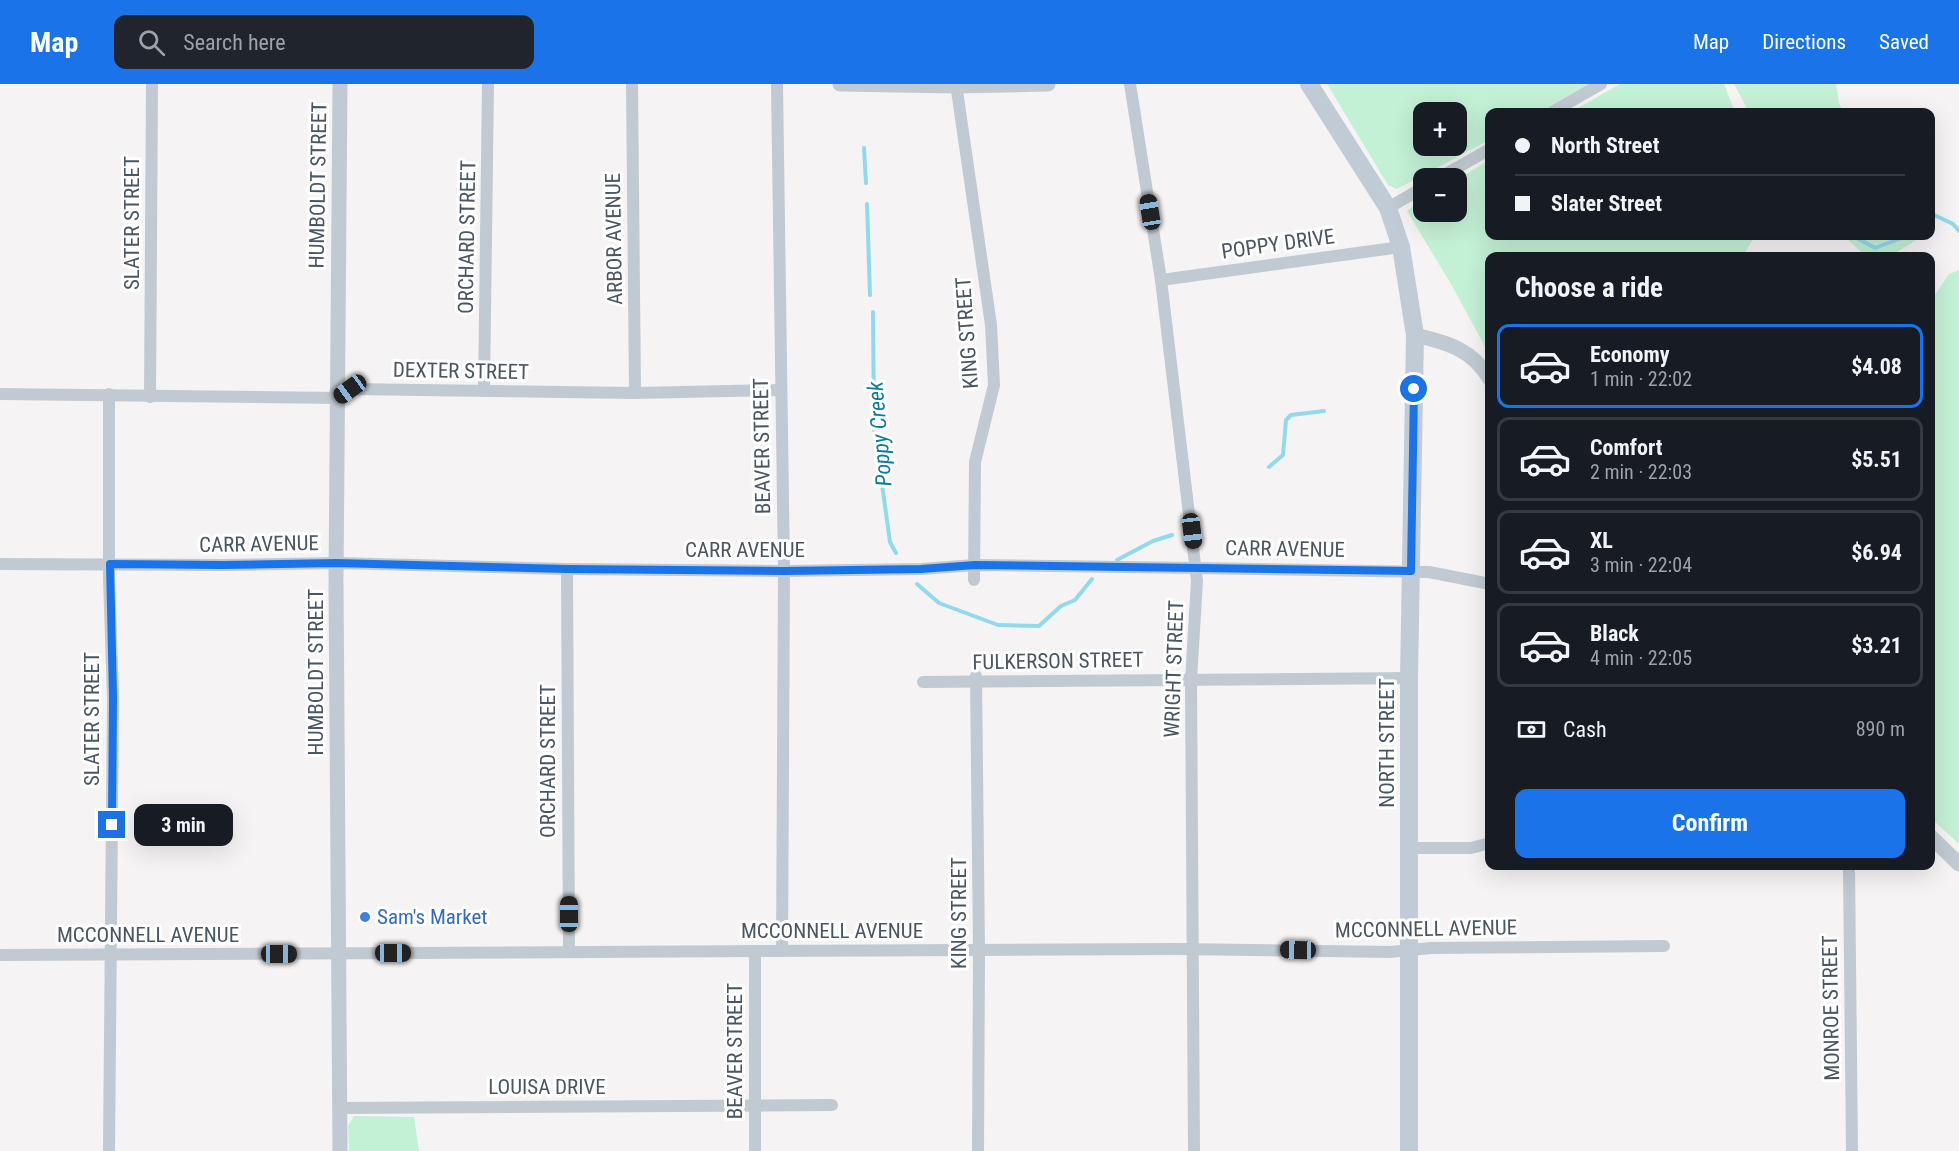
<!DOCTYPE html>
<meta charset="utf-8">
<style>
:root{--surface:#171b24;--page:#20242c;--text:#f1f3f6;--muted:#9ea1a6;--line:#363941;--accent:#1a73e8}
body{margin:0;font-family:"Roboto Condensed",sans-serif;background:var(--page);color:var(--text);height:100vh;display:flex;flex-direction:column;font-size:22px;white-space:nowrap}
*{box-sizing:border-box;margin:0}
p{font-size:20px;color:var(--muted)}
.icon{flex:none;width:33px;height:33px;fill:none;stroke:currentColor;stroke-width:2;stroke-linecap:round;stroke-linejoin:round}
.map{position:relative;flex:1;overflow:hidden}
.details{position:absolute;left:1485px;top:168px;width:450px;height:618px;display:flex;flex-direction:column;background:var(--surface);border-radius:12px;box-shadow:0 6px 24px #0002}
.details>*{flex:none}
.guide{position:absolute;left:1485px;top:24px;width:450px;height:132px;border-radius:12px;box-shadow:0 6px 24px #0002;display:grid;align-content:center;height:132px;padding:0 30px;background:var(--surface)}
.fabs{position:absolute;left:1413px;top:18px;display:grid;gap:12px}
.fabs a{display:grid;place-items:center;width:54px;height:54px;border-radius:12px;background:var(--surface);box-shadow:0 6px 24px #0002;font-size:30px}
.end{position:absolute;width:27px;height:27px;margin:-14px;border:8px solid #1a73e8;background:#fff;box-shadow:0 0 0 3px #fff}
.from{border-radius:50%}
.bubble{position:absolute;height:42px;border-radius:12px;background:var(--surface);box-shadow:0 6px 24px #0002;font-size:20px;font-weight:700;line-height:42px;text-align:center}
.car{position:absolute;width:18px;height:36px;margin:-18px -9px;border-radius:8px;box-shadow:0 0 4px 2px #0007;background:linear-gradient(#222 24%,#8ab4d8 0 40%,#222 0 76%,#8ab4d8 0 86%,#222 0)}
.guide b{display:flex;align-items:center;gap:21px;height:57px;font-size:22px}
.guide b+b{border-top:2px solid var(--line)}
.guide i{width:15px;height:15px;background:var(--text)}
ul{padding:0;list-style:none}
li{display:flex;align-items:center;gap:18px;height:84px;margin:0 12px 9px;padding:0 18px;border:3px solid var(--line);border-radius:12px}
li div{flex:1}
li b{display:block;font-size:22px}
li em{font-style:normal;font-weight:700}
li.on{border-color:var(--accent)}
li>.icon{width:54px;height:54px;stroke-width:1.5}
h2{padding:0 30px;font-size:27px;line-height:72px}
.pay{display:flex;align-items:center;gap:15px;height:66px;padding:0 30px;font-size:22px}
.pay p{margin-inline-start:auto}
.action{display:flex;gap:12px;margin-top:auto;padding:12px 30px}
.action a{flex:1;height:69px;border-radius:12px;background:var(--accent);color:#fff;font-size:24px;font-weight:700;line-height:69px;text-align:center}
header{display:flex;align-items:center;gap:36px;box-sizing:border-box;height:84px;padding:0 30px;background:var(--accent);color:#fff}
header strong{font-size:28px}
nav{display:flex;gap:33px;margin-inline-start:auto;font-size:21px}
.search{width:420px;height:54px;background:var(--page);display:flex;align-items:center;gap:15px;box-sizing:border-box;padding:0 21px;border-radius:12px;color:var(--muted);font-size:22px}
.map>svg:first-child{display:block}
.green{fill:#c3f1d5;fill-rule:evenodd}
.lines{fill:none;stroke-linecap:round;stroke-linejoin:round}
.stream{stroke:#90daee;stroke-width:4}
.minor{stroke:#c1cad2;stroke-width:12}
.tertiary{stroke:#c1cad2;stroke-width:15}
.secondary{stroke:#c1cbd6;stroke-width:18}
.route{stroke:#1a73e8;stroke-width:8}
.shop-dot{fill:#3f7fe0;stroke:#fff;stroke-width:2}
.labels{text-anchor:middle;stroke-width:6;stroke-linejoin:round;paint-order:stroke}
.street-label{font-size:21px;fill:#4a5661;stroke:#fff}
.shop-label{font-size:21px;fill:#366cbe;stroke:#fff;text-anchor:start}
.water-label{font-size:22px;font-style:italic;fill:#0c7c9b;stroke:#fff}
</style>
<header>
<strong>Map</strong>
<div class="search"><svg class="icon" aria-label="search" viewBox="0 0 24 24"><circle cx="10" cy="10" r="6"/><path d="M15 15l6 6"/></svg>Search here</div>
<nav><a>Map</a><a>Directions</a><a>Saved</a></nav>
</header>
<div class="map">
<svg width="1959" height="1067" viewBox="0 0 1959 1067">
<rect width="100%" height="100%" fill="#f5f3f3"/>
<g class="green">
<path d="M1327 0H1589L1539 28H1490L1489 56 1397 105 1388 101ZM1424 28H1456V62H1424Z"/>
<path d="M1620 0H1724L1735 28H1571Z"/>
<path d="M1734 0H1836L1839 19 1843 28H1749Z"/>
<path d="M1489 76 1490 152H1755L1743 172H1490L1489 270 1451 200 1407 127 1423 115 1424 128H1456L1457 96Z"/>
<path d="M1847 152H1920L1921 153 1897 168 1866 172 1847 155Z"/>
<path d="M1959 186V760L1930 733 1931 217 1949 190Z"/>
<path d="M354 1032 414 1033 419 1067H349L348 1042Z"/>
</g>
<g class="lines">
<g class="stream">
<path d="M864 64 866 99"/>
<path d="M867 120 870 211"/>
<path d="M1930 129 1953 140 1959 147"/>
<path d="M1855 152V153L1875 164 1907 152"/>
<path d="M873 228 874 343 890 458 896 469"/>
<path d="M1269 383 1283 371 1286 336 1291 331 1324 327"/>
<path d="M1117 476 1153 457 1172 451"/>
<path d="M917 500 939 519 998 541 1039 542 1061 522 1075 516 1092 495"/>
</g>
<g class="minor">
<path d="M632 0 635 309"/>
<path d="M777 0 784 487 782 867"/>
<path d="M956 0 991 241 994 301 975 378 974 496"/>
<path d="M1130 0 1161 196 1197 497 1191 596 1194 1067"/>
<path d="M1552 28 1601 0"/>
<path d="M1439 94 1490 65"/>
<path d="M1388 124 1424 103"/>
<path d="M1161 196 1401 163"/>
<path d="M484 306 488 0"/>
<path d="M0 310 338 314 350 305 635 309 781 306"/>
<path d="M150 313 152 0"/>
<path d="M0 480 223 481 337 479 567 485 784 487 921 485 975 481 1196 484 1429 488 1490 500"/>
<path d="M567 485 569 868"/>
<path d="M976 592 979 866 978 1067"/>
<path d="M923 598 1409 594"/>
<path d="M1409 764H1471L1490 759"/>
<path d="M1849 782 1852 1067"/>
<path d="M0 871 1175 865 1390 868 1431 864 1664 862"/>
<path d="M339 1024 832 1021"/>
<path d="M109 1067 113 613 109 495V310"/>
<path d="M755 1067V867"/>
</g>
<g class="tertiary">
<path d="M840 0 956 2 1048 0"/>
<path d="M1415 251C1447 259 1471 264 1490 295"/>
<path d="M1930 752 1959 780"/>
<path d="M340 1067 336 497 340 0"/>
</g>
<path class="secondary" d="M1309 0 1388 124 1401 163 1415 251 1409 594V1067"/>
</g>
<g class="lines">
<path class="route" d="M112 741 113 613 110 480 223 481 336 479 567 485 784 487 921 485 975 481 1411 487 1414 305"/>
</g>
<circle class="shop-dot" cx="365" cy="833" r="6"/>
<g class="labels">
<g class="street-label">
<text transform="translate(318 101) rotate(-89)" y="7">HUMBOLDT STREET</text>
<text transform="translate(132 139) rotate(-90)" y="7">SLATER STREET</text>
<text transform="translate(467 153) rotate(-89)" y="7">ORCHARD STREET</text>
<text transform="translate(614 155) rotate(-91)" y="7">ARBOR AVENUE</text>
<text transform="translate(1278 160) rotate(-8)" y="7">POPPY DRIVE</text>
<text transform="translate(967 249) rotate(-94)" y="7">KING STREET</text>
<text transform="translate(461 287) rotate(1)" y="7">DEXTER STREET</text>
<text transform="translate(762 362) rotate(-91)" y="7">BEAVER STREET</text>
<text transform="translate(259 460) rotate(-1)" y="7">CARR AVENUE</text>
<text transform="translate(1285 465) rotate(1)" y="7">CARR AVENUE</text>
<text x="745" y="473">CARR AVENUE</text>
<text transform="translate(1058 577) rotate(-1)" y="7">FULKERSON STREET</text>
<text transform="translate(1174 585) rotate(-88)" y="7">WRIGHT STREET</text>
<text transform="translate(316 588) rotate(-90)" y="7">HUMBOLDT STREET</text>
<text transform="translate(92 635) rotate(-90)" y="7">SLATER STREET</text>
<text transform="translate(1387 659) rotate(-90)" y="7">NORTH STREET</text>
<text transform="translate(548 677) rotate(-90)" y="7">ORCHARD STREET</text>
<text transform="translate(959 829) rotate(-90)" y="7">KING STREET</text>
<text transform="translate(1426 845) rotate(-1)" y="7">MCCONNELL AVENUE</text>
<text x="832" y="854">MCCONNELL AVENUE</text>
<text x="148" y="858">MCCONNELL AVENUE</text>
<text transform="translate(1831 924) rotate(-91)" y="7">MONROE STREET</text>
<text transform="translate(735 967) rotate(-90)" y="7">BEAVER STREET</text>
<text x="547" y="1010">LOUISA DRIVE</text>
</g>
<g class="shop-label">
<text x="377" y="840">Sam's Market</text>
</g>
<g class="water-label">
<text transform="translate(879 350) rotate(-95)" y="8">Poppy Creek</text>
</g>
</g>
</svg>
<div class="fabs">
<a>+</a>
<a>−</a>
</div>
<i class="end from" style="left:1414px;top:305px"></i>
<i class="end" style="left:112px;top:741px"></i>
<div class="bubble" style="left:134px;top:720px;width:99px">3 min</div>
<i class="car" style="left:1150px;top:128px;rotate:351deg"></i>
<i class="car" style="left:350px;top:305px;rotate:234deg"></i>
<i class="car" style="left:1192px;top:447px;rotate:173deg"></i>
<i class="car" style="left:569px;top:830px;rotate:0deg"></i>
<i class="car" style="left:1298px;top:866px;rotate:271deg"></i>
<i class="car" style="left:393px;top:869px;rotate:90deg"></i>
<i class="car" style="left:279px;top:870px;rotate:90deg"></i>
<div class="guide">
<b><i class="from"></i>North Street</b>
<b><i></i>Slater Street</b>
</div>
<section class="details">
<h2>Choose a ride</h2>
<ul>
<li class="on"><svg class="icon" aria-label="car" viewBox="0 0 24 24"><path d="M5 17H2v-5l4-1 3-4h7l3 4 3 1v5h-3M9 17h6M6 11h13"/><circle cx="7" cy="17" r="2"/><circle cx="17" cy="17" r="2"/></svg><div><b>Economy</b><p>1 min · 22:02</p></div><em>$4.08</em></li>
<li><svg class="icon" aria-label="car" viewBox="0 0 24 24"><path d="M5 17H2v-5l4-1 3-4h7l3 4 3 1v5h-3M9 17h6M6 11h13"/><circle cx="7" cy="17" r="2"/><circle cx="17" cy="17" r="2"/></svg><div><b>Comfort</b><p>2 min · 22:03</p></div><em>$5.51</em></li>
<li><svg class="icon" aria-label="car" viewBox="0 0 24 24"><path d="M5 17H2v-5l4-1 3-4h7l3 4 3 1v5h-3M9 17h6M6 11h13"/><circle cx="7" cy="17" r="2"/><circle cx="17" cy="17" r="2"/></svg><div><b>XL</b><p>3 min · 22:04</p></div><em>$6.94</em></li>
<li><svg class="icon" aria-label="car" viewBox="0 0 24 24"><path d="M5 17H2v-5l4-1 3-4h7l3 4 3 1v5h-3M9 17h6M6 11h13"/><circle cx="7" cy="17" r="2"/><circle cx="17" cy="17" r="2"/></svg><div><b>Black</b><p>4 min · 22:05</p></div><em>$3.21</em></li>
</ul>
<div class="pay"><svg class="icon" aria-label="cash" viewBox="0 0 24 24"><path d="M3 7h18v10H3z"/><circle cx="12" cy="12" r="2"/></svg>Cash<p>890 m</p></div>
<div class="action"><a>Confirm</a></div>
</section>
</div>
